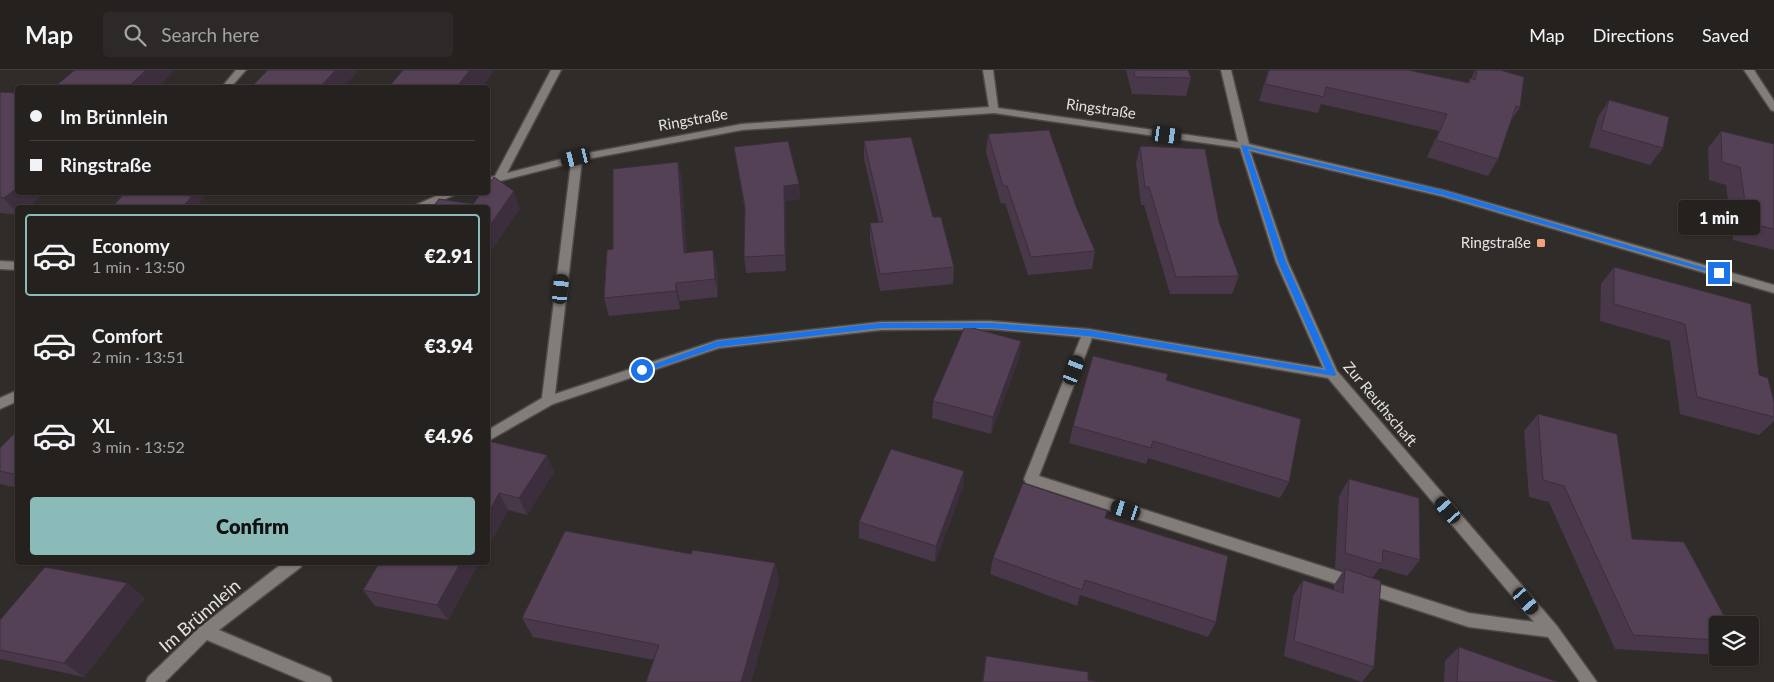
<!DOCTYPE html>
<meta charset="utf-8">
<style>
:root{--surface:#24211f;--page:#2c2928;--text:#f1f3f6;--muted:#a3a3a4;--line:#413e3d;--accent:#8bbbb9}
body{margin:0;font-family:Lato,sans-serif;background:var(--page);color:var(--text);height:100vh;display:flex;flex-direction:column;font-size:19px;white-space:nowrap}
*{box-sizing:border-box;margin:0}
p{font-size:16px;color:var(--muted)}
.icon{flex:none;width:28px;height:28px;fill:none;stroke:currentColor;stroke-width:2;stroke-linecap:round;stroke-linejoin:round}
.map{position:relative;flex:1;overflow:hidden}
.sheet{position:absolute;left:15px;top:135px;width:475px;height:360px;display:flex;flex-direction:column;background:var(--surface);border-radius:5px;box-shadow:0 1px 4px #0004,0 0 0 1px var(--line)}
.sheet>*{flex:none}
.top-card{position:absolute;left:15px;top:15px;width:475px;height:110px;border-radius:5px;box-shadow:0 1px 4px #0004,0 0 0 1px var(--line);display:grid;align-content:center;height:110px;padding:0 15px;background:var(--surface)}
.fabs{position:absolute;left:1709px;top:546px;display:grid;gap:10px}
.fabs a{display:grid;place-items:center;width:50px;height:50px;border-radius:5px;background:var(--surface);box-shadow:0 1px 4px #0004,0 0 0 1px var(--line);font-size:25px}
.end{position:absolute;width:22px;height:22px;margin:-11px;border:6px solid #1a73e8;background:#fff;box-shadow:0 0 0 2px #fff}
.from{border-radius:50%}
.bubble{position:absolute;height:35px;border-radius:5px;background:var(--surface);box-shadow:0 1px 4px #0004,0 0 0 1px var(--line);font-size:16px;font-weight:800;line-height:35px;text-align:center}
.car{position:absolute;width:15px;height:30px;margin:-15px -8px;border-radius:6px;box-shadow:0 0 4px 1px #0007;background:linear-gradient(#222 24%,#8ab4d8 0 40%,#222 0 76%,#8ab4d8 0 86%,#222 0)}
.top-card b{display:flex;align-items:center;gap:18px;height:48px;font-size:19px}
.top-card b+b{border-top:1px solid var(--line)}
.top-card i{width:12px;height:12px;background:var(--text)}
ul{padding:9px 0 0;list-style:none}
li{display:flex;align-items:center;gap:15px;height:82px;margin:0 10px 8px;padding:0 5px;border:2px solid transparent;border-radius:5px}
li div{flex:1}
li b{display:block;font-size:19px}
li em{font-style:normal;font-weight:800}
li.on{border-color:var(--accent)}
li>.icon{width:45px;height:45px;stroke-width:1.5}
.action{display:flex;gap:10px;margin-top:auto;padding:10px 15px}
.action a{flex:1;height:58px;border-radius:5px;background:var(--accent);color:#111;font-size:20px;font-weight:800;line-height:58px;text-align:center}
header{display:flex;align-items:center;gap:30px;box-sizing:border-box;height:70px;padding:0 25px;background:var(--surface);border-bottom:1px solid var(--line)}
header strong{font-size:24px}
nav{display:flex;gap:28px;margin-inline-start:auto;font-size:18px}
.search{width:350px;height:45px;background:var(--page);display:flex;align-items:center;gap:12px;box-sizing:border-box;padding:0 18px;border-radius:5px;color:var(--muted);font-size:19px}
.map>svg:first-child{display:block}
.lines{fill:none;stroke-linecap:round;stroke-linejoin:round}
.minor-casing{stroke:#4d4a47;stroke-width:3}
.minor{fill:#827d79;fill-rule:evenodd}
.wall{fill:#493849}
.shaded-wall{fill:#3c2e3c}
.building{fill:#554155;stroke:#3c2e3c}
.route{fill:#1a73e8}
.poi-dot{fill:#f1a17d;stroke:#302c29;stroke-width:2}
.labels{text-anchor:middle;stroke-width:5;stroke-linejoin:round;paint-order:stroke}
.street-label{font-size:15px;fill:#e5e3e1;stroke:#302c29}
.poi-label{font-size:15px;fill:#e5e3e1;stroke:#302c29;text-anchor:end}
.near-street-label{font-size:18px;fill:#e5e3e1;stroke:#302c29}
</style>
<header>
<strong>Map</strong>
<div class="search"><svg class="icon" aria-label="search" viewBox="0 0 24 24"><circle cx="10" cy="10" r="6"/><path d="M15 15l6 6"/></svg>Search here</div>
<nav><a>Map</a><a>Directions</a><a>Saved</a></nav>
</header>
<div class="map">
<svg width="1774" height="612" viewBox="0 0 1774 612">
<rect width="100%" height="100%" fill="#302c29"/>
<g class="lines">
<g class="minor-casing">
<g id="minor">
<path d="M236 0H246L230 18H221Z"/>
<path d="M551 0H561L507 103 577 85 742 54 989 37 983 0H993L998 38 1238 72 1221 0H1231L1249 74 1447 121 1774 215V223L1441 126 1250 81 1288 192 1337 301 1557 556 1597 612H1580L1548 567 1469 557 1026 413 1024 409 1081 267 989 259 881 260 719 278 553 334 488 371V360L542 328 571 93 488 114V108L495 106ZM994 43 1240 78 1276 192 1323 298 1088 259 989 251 881 252 718 270 555 324 582 90 742 60ZM1092 268 1328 308 1534 552 1469 543 1039 406Z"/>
<path d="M1744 0H1754L1774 31V41L1771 40Z"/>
<path d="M445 122H461L425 138H409Z"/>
<path d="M0 191 18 192V200L0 199Z"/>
<path d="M18 320V331L0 339V328Z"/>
<path d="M284 492H303L301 497 219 560 330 607 332 612H306L207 570 165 612H146L148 607 200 557Z"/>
</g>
</g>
<use href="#minor" class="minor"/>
</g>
<g class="wall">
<path d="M1126 0H1188L1191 8 1186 26 1132 24Z"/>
<path d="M1268 0H1408L1468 13 1470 8 1471 9 1475 0H1500L1520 37 1510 53 1498 89 1488 106 1427 87 1439 61 1321 34 1318 43 1259 31Z"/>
<path d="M0 22 18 138V145L0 143Z"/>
<path d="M1609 30 1663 78 1650 95 1589 77 1598 47Z"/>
<path d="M1721 61 1774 74V180L1733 170 1726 115 1709 110 1708 78Z"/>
<path d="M988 64 1077 139 1095 181 1092 199 1028 205 1005 133 1001 134 986 82Z"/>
<path d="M864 71 933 147 954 197 953 214 880 221 870 171V153H879L864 89Z"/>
<path d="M1140 76 1219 152 1239 206 1232 224H1170L1144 135H1141L1136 93Z"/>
<path d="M734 77 799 114 800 129 786 131V201L746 203 744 187 745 141Z"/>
<path d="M682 109 686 183 717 198 718 227 680 231V239L609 246 604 228 613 179Z"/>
<path d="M1614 197 1759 305 1774 332V351L1759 365 1680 344 1670 271 1600 251 1601 214Z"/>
<path d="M1021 271 1019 288 991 364 932 348 933 331Z"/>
<path d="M1166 310 1289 412 1280 428 1148 388 1146 394 1069 373 1073 356Z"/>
<path d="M1538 344 1632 469 1718 555V584L1716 585 1615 579 1549 432 1529 427 1524 361Z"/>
<path d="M18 360V418L0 414V378Z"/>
<path d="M488 371 554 402 527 445 508 440 488 477Z"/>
<path d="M964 401 963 417 935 492 859 468V452Z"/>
<path d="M1349 409 1420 490 1407 506 1380 498 1372 508 1374 597 1362 612 1284 586 1293 526 1303 510 1334 520V515L1343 501 1335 498 1339 426Z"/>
<path d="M1105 448 1216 552 1208 567 1080 525 1077 536 990 504 993 488Z"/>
<path d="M691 484 775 493 779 512 751 612H646L654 590 533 567 522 548Z"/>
<path d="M380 492H479L448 550 375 536 363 520Z"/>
<path d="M127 513 145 528 84 607 0 589V550Z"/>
<path d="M1459 577 1558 612H1444L1445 591Z"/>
<path d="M986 586 1088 610 1100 612H982Z"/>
</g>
<g class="shaded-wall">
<path d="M146 0H175L157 18H127Z"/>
<path d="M336 0H359L343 18H319Z"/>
<path d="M470 0H495L482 18H456Z"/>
<path d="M678 92 682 109 688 201 684 183Z"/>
<path d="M799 114 800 129 786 131V201L785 185 784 116Z"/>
<path d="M18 117V122H46L28 138H18V144L4 128Z"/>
<path d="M514 121 520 139 488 185V158Z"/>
<path d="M180 122H209L198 135 200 138H182L178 125Z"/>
<path d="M713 180 717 198 718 227 715 209Z"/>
<path d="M488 189 492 199 488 205Z"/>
<path d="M676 213 680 231V239L676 221Z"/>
<path d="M1021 271 1019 288 991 364 993 347Z"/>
<path d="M547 385 554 402 527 445 519 428Z"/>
<path d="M964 401 963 417 935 492 936 476Z"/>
<path d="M499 423 508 440 488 477V444Z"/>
<path d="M461 492H479L448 550 437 535Z"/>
<path d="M775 493 779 512 751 612H741Z"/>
<path d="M127 513 145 528 84 607 64 593Z"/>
</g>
<g class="building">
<path d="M75 0H146L127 18H53Z"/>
<path d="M268 0H336L319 18H250Z"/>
<path d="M403 0H470L456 18H388Z"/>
<path d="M1134 0H1188L1191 8 1135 7Z"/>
<path d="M1269 0H1408L1469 13 1470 8 1475 10 1477 0H1500L1524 7 1520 37 1516 36 1498 89 1436 70 1447 44 1326 17 1324 27 1265 14Z"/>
<path d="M0 22 18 23V117L4 128 0 127Z"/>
<path d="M1609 30 1669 47 1663 78 1601 60Z"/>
<path d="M1049 60 1077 139 1095 181 1031 187 1007 116H1003L988 64Z"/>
<path d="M1721 61 1774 74V159L1748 153 1740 97 1722 92Z"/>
<path d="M911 67 933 147H941L954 197 880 204 870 153 883 152 864 71Z"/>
<path d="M788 71 799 114 784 116 785 185 744 187 745 137 734 77Z"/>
<path d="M1140 76 1205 79 1219 152 1239 206 1176 207 1149 117H1145Z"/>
<path d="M678 92 684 183 713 180 715 209 676 213V221L604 228 607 180 613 179V99Z"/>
<path d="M494 107 514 121 488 158V138H432L439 129 473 134 482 122H488V115Z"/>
<path d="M126 122H180L178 125 192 126 182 138H111Z"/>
<path d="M1614 197 1751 234 1759 305 1768 308 1774 332V347L1697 327 1685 254 1614 234Z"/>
<path d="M965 256 1021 271 993 347 933 331Z"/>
<path d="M1093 286 1168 304 1166 310 1301 349 1289 412 1153 371 1151 378 1073 356Z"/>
<path d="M1538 344 1617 364 1632 469 1684 472 1729 555H1718V570L1633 565 1564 416 1543 410Z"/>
<path d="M18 360V405L0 401V378Z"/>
<path d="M488 371 547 385 519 428 499 423 488 444Z"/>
<path d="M891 379 964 401 936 476 859 452Z"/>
<path d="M1349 409 1419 428 1420 490 1383 480 1382 494 1345 483Z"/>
<path d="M1023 413 1107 441 1105 448 1228 486 1216 552 1085 510 1082 520 993 488Z"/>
<path d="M565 461 691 484 693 480 775 493 741 612H646L659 575 522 548Z"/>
<path d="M380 492H461L437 535 363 520Z"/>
<path d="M45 497 127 513 64 593 0 580V550Z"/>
<path d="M1345 499 1381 511 1374 597 1294 571 1303 510 1343 523Z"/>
<path d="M1459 577 1558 612H1457Z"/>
<path d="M986 586 1088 602V610L1100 612H983Z"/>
</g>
<path class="route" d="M1241 75 1445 121 1722 203 1719 205 1442 125 1248 79 1286 192 1336 304 1335 306 1088 266 990 258H881L718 277 642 303 638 300 718 271 881 253H990L1088 260 1326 300 1278 192Z"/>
<rect class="poi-dot" x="1536" y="168" width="10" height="10" rx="2.5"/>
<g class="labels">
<g class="street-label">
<text transform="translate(1101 39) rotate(8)" y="5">Ringstraße</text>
<text transform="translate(693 50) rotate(-10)" y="5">Ringstraße</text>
<text transform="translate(1380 334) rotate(50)" y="5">Zur Reuthschaft</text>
</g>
<g class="poi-label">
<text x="1531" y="178">Ringstraße</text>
</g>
<g class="near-street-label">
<text transform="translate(200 546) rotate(-41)" y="6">Im Brünnlein</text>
</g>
</g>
</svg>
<div class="fabs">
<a><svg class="icon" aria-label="layers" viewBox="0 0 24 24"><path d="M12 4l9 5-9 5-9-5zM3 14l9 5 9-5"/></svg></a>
</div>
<i class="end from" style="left:642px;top:300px"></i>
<i class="end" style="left:1719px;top:203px"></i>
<div class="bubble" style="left:1678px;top:130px;width:82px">1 min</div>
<i class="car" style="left:1167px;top:65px;rotate:98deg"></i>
<i class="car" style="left:576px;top:88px;rotate:256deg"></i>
<i class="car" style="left:561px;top:219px;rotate:6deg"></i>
<i class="car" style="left:1074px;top:300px;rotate:21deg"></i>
<i class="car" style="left:1126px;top:440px;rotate:288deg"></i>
<i class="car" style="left:1448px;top:440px;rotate:319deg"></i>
<i class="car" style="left:1526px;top:531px;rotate:139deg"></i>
<div class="top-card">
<b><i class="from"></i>Im Brünnlein</b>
<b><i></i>Ringstraße</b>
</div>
<section class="sheet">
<ul>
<li class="on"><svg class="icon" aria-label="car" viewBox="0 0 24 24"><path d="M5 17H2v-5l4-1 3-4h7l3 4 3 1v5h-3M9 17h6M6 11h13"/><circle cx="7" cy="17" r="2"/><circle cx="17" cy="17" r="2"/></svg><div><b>Economy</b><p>1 min · 13:50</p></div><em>€2.91</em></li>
<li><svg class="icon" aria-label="car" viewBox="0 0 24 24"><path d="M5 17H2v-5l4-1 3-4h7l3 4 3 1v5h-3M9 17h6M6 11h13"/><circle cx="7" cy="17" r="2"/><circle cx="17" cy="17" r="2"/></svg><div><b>Comfort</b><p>2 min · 13:51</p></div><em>€3.94</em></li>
<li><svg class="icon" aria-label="car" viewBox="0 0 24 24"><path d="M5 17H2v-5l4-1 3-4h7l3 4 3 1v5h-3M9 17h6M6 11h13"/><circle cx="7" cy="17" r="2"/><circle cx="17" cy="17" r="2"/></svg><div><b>XL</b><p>3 min · 13:52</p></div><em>€4.96</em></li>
</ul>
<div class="action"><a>Confirm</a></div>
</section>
</div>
